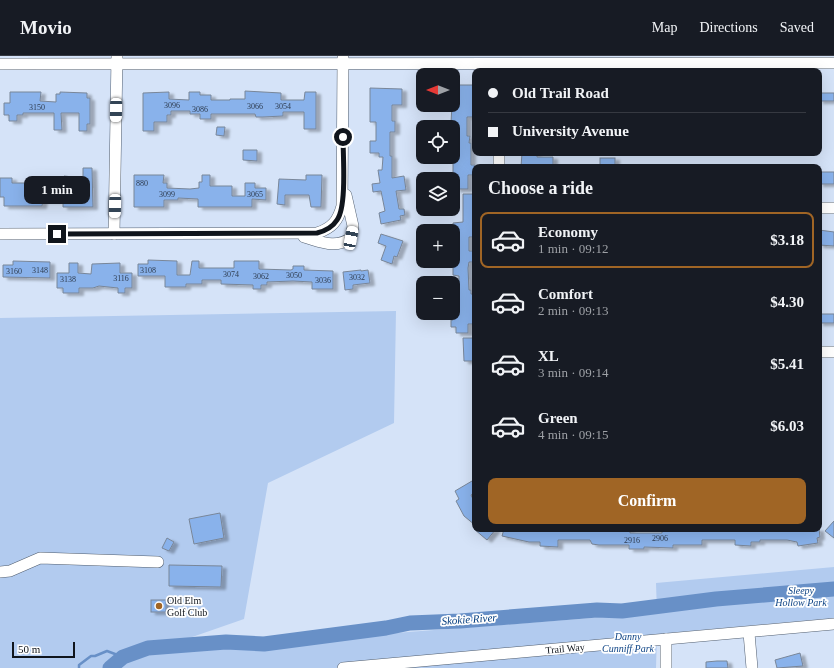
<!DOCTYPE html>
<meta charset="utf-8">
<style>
:root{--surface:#171b24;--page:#20242c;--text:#f1f3f6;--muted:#9ea1a6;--line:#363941;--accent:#a06525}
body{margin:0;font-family:"Times New Roman",serif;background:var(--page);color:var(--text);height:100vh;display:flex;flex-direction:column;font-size:15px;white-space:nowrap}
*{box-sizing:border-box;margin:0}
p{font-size:13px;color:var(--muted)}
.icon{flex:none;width:22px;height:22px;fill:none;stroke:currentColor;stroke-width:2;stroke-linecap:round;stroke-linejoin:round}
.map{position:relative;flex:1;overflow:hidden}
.sheet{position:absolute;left:472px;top:108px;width:350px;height:368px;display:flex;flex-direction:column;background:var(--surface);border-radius:8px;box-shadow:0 4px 16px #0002}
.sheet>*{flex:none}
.banner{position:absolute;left:472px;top:12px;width:350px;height:88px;border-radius:8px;box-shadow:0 4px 16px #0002;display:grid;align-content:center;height:88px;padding:0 16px;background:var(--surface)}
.needle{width:26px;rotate:270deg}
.controls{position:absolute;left:416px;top:12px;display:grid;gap:8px}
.controls a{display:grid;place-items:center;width:44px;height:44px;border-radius:8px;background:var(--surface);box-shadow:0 4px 16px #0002;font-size:20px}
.scale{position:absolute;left:12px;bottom:10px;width:63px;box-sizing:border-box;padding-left:4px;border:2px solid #10151c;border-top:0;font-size:11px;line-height:14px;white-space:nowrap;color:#10151c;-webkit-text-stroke:3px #fff;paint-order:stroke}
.end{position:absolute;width:18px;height:18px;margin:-9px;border:5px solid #10151c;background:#fff;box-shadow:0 0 0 2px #fff}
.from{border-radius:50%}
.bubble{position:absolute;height:28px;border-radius:8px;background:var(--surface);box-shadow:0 4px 16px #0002;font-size:13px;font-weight:700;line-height:28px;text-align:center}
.car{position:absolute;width:12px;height:24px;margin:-12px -6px;border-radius:5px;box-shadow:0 0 3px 1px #0007;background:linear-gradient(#fff 24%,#345 0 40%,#fff 0 76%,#345 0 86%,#fff 0)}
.banner b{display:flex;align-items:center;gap:14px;height:38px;font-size:15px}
.banner b+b{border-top:1px solid var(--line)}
.banner i{width:10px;height:10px;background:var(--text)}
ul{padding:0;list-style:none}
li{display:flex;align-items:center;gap:12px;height:56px;margin:0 8px 6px;padding:0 8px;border:2px solid transparent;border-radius:8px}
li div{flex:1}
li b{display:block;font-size:15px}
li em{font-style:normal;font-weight:700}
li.current{border-color:var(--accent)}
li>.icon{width:36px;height:36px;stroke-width:1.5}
h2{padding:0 16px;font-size:18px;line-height:48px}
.action{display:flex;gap:8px;margin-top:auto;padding:8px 16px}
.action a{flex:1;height:46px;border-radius:8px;background:var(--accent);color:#fff;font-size:16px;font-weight:700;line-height:46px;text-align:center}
header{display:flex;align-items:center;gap:24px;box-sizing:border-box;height:56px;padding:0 20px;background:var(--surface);border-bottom:1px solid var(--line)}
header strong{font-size:19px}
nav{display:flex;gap:22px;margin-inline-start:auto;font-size:14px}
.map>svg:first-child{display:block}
.green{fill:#b2cbef}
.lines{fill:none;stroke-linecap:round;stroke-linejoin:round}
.stream{stroke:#6890c7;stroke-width:2.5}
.river{stroke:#6890c7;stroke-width:15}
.building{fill:#89b2eb;stroke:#798698;filter:url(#shadow)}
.minor-casing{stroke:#515e6f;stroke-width:12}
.minor{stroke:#fff;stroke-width:11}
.route{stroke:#10151c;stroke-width:5}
.poi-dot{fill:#a06525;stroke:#fff;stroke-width:1.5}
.labels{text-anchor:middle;stroke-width:3.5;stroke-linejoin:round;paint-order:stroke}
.number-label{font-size:8px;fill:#2e3c50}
.park-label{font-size:10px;font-style:italic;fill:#0d4385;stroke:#fff}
.poi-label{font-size:10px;fill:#10151c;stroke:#fff;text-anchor:start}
.street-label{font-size:10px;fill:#10151c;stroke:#fff}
.water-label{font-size:11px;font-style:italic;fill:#033c7e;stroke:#fff}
</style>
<header>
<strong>Movio</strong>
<nav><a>Map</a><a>Directions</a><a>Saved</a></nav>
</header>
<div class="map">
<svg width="834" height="612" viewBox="0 0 834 612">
<defs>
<filter id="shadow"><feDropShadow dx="4.5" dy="2.5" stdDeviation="1" flood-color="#0004"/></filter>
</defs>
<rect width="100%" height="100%" fill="#d5e3f8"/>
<g class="green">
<path d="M396 255 394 367 268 427 244 563 103 612H0V262Z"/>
<path d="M834 511V562L657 578 656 612H117L120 609 160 595 657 557 656 527Z"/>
</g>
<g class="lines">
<path class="stream" d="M79 612V609L91 600H95L107 595 123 601"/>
<path class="river" d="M110 612 123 601 148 592 226 586 264 588 386 572 410 567 460 565 597 554 622 555 716 543 834 533"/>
</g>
<g class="building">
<path d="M453 29H475V61H467V80H470L469 87H471V109H475V119H468V133H456V125H453V96H457L458 76 453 75 451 67Z"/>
<path d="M370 32 402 33V49H392V65H395V76H390V100H392V122L404 120 406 134 396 135 399 153H404L405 159 400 160 401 164 381 168 379 157 385 155 381 135 373 136 372 128 380 127 378 114H382L383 101H379V97H370V85H376V66H370Z"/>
<path d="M245 35 281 37V44H304L305 36H316V73H304V56H283V60L263 61H256L255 58H211V63H200V58H190V55H171V59H167V66H154V75H143V37L169 36V43L189 44V36H200V39H211V44H230V43H245Z"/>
<path d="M10 36H41L40 45 56 46V38H60V36L87 37V42H90V68H87V75H79V57H61L62 74H54V57H23V59H17V65H9V59H4V47H10Z"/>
<rect x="819" y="37" width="15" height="8"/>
<path d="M217 71H225L224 80 216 79Z"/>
<path d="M243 94H257V105L243 104Z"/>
<path d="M522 97H537V101H553V111H521Z"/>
<rect x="600" y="102" width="15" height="9"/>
<path d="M83 112H92L93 151H63V144H43L42 150H4V141H0V122H12V127H33V132H60V128H64V120L83 122Z"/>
<rect x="819" y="116" width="15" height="12"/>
<path d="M134 119H164L163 127H167V132L190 133 199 132V126H202V119H210V130H232V140H245V127H255V132H266V144L252 143V151H198V143L178 142V144H164V151H134Z"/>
<path d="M306 119H322L321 151H311L309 139H285V149L277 148 279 123 306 124Z"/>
<path d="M463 138H475L474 181H469V195H475V206H469L468 212 469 234H471V238H474L475 262H473V268H468V277H456V271H451V264H453L454 239H459V220L453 219V204H457L458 195V175H453V167L463 166Z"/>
<path d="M819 174 834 176V190L819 189Z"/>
<path d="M381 178 403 185 397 201 394 200 392 208 381 204 386 190 378 187Z"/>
<path d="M148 204 177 205V219H190L192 205H199V212H234V205H259V213L291 214 293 213V210H304V214L333 215V233H312V226L293 225 267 226V229H261V233H253V229L221 228V224H202V228H186V231H165V220H138V208H148Z"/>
<path d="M13 205 50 206V222L3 221V209H13Z"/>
<path d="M69 207H78V217L91 218 92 208 120 207V217H132V232H125V237H118V232L99 230 93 232H79V237H63V232H57V217H69Z"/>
<path d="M361 214V215L368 214 370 227 353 229V233L345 234 343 216Z"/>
<rect x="819" y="258" width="15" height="9"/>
<path d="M463 282H475V305H464Z"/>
<path d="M472 425 475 431V436L471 439 475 447V469L464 460 456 445 459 443 455 435Z"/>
<path d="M220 457 224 482 194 488 189 463Z"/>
<path d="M834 465V482L825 475Z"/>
<path d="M474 473H496L487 484Z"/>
<path d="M504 473 547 475V473H630V477H662V473H819L820 481 817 482 818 487 798 490 797 486 787 484H760V486H751V490L735 489V484H702V489H673V492L644 491V493H629V489H599L592 488 590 484H558V491L540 490V486H529L502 480Z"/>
<path d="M167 482 174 486 169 495 162 492Z"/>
<path d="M169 509 222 510 221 531 169 530Z"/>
<rect x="151" y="544" width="15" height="12"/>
<path d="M800 597 803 610 777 612 775 604Z"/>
<path d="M717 605H727L728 612H706V606Z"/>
</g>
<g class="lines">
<g class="minor-casing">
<g id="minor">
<path d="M0 8 834 7"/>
<path d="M499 111V97"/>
<path d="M819 152H834"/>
<path d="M0 178 317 177C332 172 338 165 342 150L343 2"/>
<path d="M114 178 117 0"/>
<path d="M304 181C322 186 335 193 351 182L353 170 346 139"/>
<path d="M819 296H834"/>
<path d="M0 516 10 515 40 502 158 506"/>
<path d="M749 577 752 612"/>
<path d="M666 583V612"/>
<path d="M343 612C507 597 671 584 834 568"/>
</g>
</g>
<use href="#minor" class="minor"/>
</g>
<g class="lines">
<path class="route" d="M57 178 317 177C325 175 332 172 337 164 347 151 343 99 343 81"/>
</g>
<circle class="poi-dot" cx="159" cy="550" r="4"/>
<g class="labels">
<g class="number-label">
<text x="172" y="52">3096</text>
<text x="255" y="53">3066</text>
<text x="283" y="53">3054</text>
<text x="37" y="54">3150</text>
<text x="200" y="56">3086</text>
<text x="142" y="130">880</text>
<text x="167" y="141">3099</text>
<text x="255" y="141">3065</text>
<text x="40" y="217">3148</text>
<text x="148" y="217">3108</text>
<text x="14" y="218">3160</text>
<text x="231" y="221">3074</text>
<text x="294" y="222">3050</text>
<text x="261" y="223">3062</text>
<text x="357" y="224">3032</text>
<text x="121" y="225">3116</text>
<text x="68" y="226">3138</text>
<text x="323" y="227">3036</text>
<text x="660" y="485">2906</text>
<text x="632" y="487">2916</text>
</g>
<g class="park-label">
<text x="801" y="538">Sleepy<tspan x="801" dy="12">Hollow Park</tspan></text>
<text x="628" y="584">Danny<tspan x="628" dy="12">Cunniff Park</tspan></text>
</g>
<g class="poi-label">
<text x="167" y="548">Old Elm<tspan x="167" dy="12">Golf Club</tspan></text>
</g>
<g class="street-label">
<text transform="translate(565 592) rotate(-5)" y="4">Trail Way</text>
</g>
<g class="water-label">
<text transform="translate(469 563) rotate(-4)" y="4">Skokie River</text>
</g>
</g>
</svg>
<div class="controls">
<a><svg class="needle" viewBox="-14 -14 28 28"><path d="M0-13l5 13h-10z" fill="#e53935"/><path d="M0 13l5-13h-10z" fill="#9ea1a6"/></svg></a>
<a><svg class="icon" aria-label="locate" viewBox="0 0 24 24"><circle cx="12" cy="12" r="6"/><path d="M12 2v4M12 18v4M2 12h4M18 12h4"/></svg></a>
<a><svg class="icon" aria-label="layers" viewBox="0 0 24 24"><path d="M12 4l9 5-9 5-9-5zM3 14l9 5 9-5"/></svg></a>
<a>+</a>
<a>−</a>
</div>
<div class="scale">50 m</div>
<i class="end from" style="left:343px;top:81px"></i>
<i class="end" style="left:57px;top:178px"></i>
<div class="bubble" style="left:24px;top:120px;width:66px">1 min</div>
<i class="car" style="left:116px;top:54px;rotate:181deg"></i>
<i class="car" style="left:115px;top:150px;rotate:181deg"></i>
<i class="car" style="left:351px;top:182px;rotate:11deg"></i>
<div class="banner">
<b><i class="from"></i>Old Trail Road</b>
<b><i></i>University Avenue</b>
</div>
<section class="sheet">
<h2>Choose a ride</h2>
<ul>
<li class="current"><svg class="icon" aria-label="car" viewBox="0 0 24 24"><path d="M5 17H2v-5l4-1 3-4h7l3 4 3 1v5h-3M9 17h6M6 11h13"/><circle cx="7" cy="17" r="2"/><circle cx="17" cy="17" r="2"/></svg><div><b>Economy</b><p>1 min · 09:12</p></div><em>$3.18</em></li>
<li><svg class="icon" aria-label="car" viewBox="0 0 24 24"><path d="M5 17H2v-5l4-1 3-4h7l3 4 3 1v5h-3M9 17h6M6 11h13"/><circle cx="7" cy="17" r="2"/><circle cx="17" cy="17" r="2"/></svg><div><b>Comfort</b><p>2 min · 09:13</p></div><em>$4.30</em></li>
<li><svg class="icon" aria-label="car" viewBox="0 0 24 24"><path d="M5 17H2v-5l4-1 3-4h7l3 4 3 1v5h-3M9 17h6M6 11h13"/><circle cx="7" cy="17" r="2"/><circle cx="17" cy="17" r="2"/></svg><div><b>XL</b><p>3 min · 09:14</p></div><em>$5.41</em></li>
<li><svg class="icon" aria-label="car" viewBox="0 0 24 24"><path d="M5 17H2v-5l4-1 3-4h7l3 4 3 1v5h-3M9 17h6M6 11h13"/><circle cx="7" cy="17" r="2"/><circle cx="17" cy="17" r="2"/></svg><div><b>Green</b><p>4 min · 09:15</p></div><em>$6.03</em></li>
</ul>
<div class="action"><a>Confirm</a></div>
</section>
</div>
